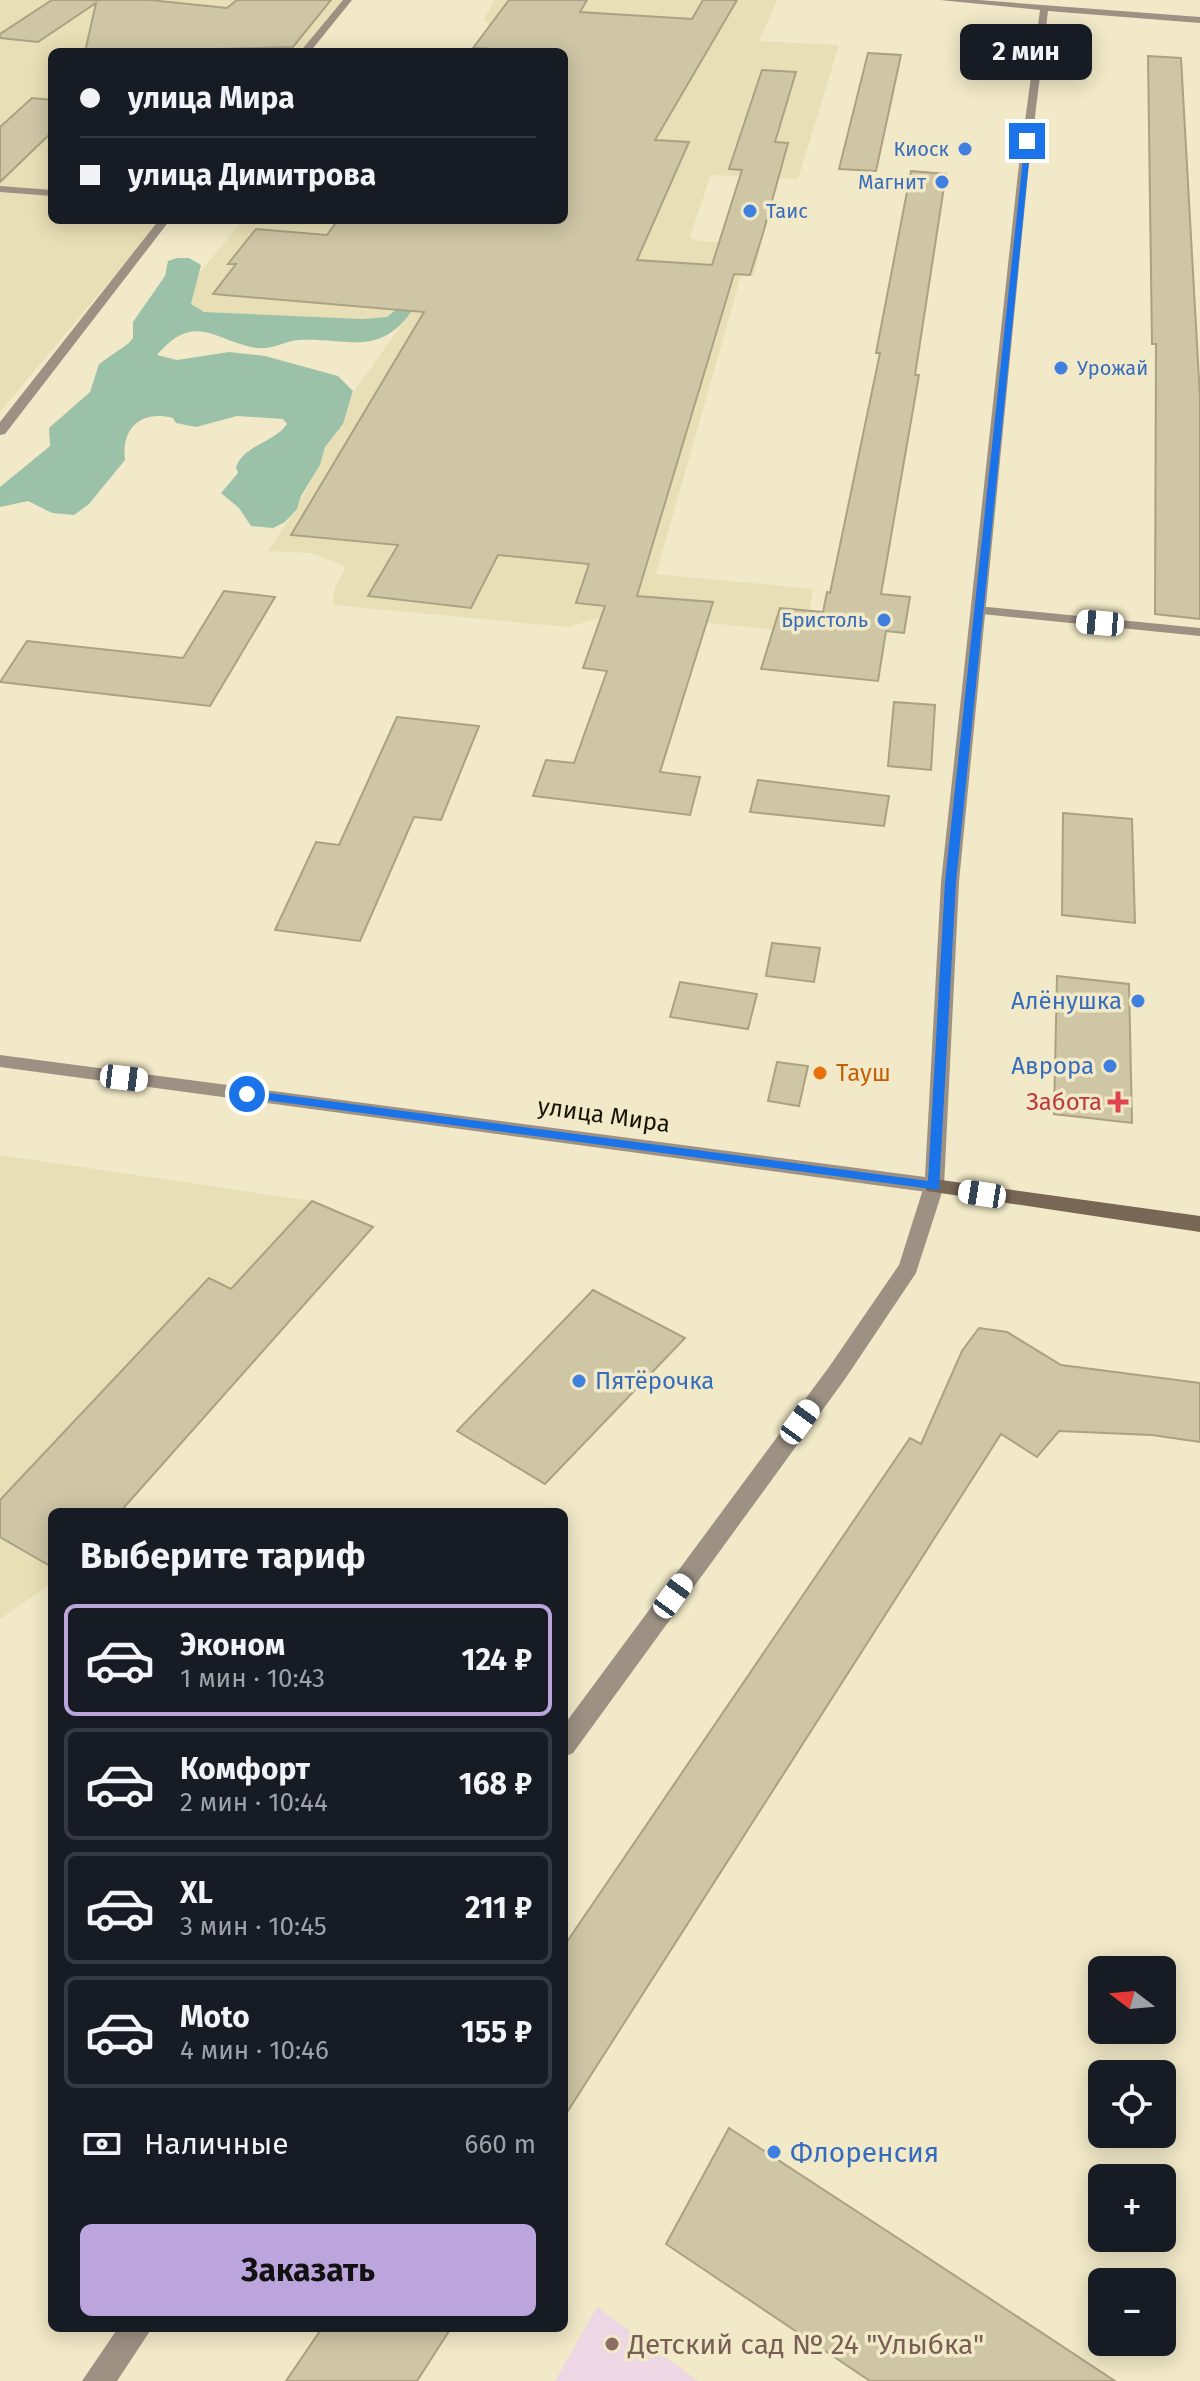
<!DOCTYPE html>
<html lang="ru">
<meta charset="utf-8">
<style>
:root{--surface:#171b24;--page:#20242c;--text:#f1f3f6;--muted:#9ea1a6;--line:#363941;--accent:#bba5dc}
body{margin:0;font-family:"Fira Sans",sans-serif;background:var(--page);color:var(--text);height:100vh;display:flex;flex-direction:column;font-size:30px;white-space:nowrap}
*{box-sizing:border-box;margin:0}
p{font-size:26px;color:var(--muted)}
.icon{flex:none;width:44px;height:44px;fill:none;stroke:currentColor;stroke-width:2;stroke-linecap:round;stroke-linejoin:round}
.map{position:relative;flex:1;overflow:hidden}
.drawer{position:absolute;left:48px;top:1508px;width:520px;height:824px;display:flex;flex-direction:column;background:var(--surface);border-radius:12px;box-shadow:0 4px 20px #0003}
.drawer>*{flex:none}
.top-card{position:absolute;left:48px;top:48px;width:520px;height:176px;border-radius:12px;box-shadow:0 4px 20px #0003;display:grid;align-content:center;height:176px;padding:0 32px;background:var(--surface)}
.needle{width:52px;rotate:286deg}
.buttons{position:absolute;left:1088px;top:1956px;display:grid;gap:16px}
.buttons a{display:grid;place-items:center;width:88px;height:88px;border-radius:12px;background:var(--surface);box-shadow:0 4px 20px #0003;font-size:40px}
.end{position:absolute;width:36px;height:36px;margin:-18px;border:10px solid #1a73e8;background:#fff;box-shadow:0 0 0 4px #fff}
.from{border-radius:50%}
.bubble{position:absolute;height:56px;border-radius:12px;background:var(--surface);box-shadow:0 4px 20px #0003;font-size:26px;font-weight:700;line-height:56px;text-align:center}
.car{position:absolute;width:24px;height:48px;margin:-24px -12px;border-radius:10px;box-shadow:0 0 6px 2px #0007;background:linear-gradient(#fff 24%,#345 0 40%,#fff 0 76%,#345 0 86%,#fff 0)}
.top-card b{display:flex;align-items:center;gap:28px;height:76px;font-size:30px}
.top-card b+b{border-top:2px solid var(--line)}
.top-card i{width:20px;height:20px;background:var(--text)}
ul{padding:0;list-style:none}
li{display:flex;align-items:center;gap:24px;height:112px;margin:0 16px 12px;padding:0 16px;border:4px solid var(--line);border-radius:12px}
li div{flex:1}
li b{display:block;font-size:30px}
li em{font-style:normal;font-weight:700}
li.current{border-color:var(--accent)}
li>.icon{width:72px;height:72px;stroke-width:1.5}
h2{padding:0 32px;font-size:36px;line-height:96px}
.pay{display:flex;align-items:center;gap:20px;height:88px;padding:0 32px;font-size:30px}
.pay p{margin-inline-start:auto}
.cta{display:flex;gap:16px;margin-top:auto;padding:16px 32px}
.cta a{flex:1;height:92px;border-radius:12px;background:var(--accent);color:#111;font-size:32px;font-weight:700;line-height:92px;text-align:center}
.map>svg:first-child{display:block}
.built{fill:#e9dfb6}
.education{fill:#edd7e5}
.forest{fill:#9cc1a9}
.building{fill:#cec6a5;stroke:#aaa282;stroke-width:2}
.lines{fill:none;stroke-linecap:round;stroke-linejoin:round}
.minor{fill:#9d9184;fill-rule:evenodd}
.tertiary{fill:#9d9184;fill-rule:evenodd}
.secondary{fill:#796755;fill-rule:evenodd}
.route{fill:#1a73e8}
.shop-dot{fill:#3f7fe0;stroke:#f1e9c7;stroke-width:3}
.food-dot{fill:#e8710a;stroke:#f1e9c7;stroke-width:3}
.health-dot{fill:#e0444e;stroke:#f1e9c7;stroke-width:3}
.education-dot{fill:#8d6e63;stroke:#f1e9c7;stroke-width:3}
.labels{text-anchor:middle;stroke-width:7;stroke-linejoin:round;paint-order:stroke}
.far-shop-label{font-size:20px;fill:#366cbe;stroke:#f1e9c7;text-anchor:end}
.shop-label{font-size:24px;fill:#366cbe;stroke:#f1e9c7;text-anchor:end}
.food-label{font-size:24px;fill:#c56008;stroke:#f1e9c7;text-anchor:start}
.health-label{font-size:24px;fill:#be3a42;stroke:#f1e9c7;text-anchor:end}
.street-label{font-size:24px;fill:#171408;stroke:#f1e9c7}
.near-shop-label{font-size:28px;fill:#366cbe;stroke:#f1e9c7;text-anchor:start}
.near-education-label{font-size:28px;fill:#785e54;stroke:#f1e9c7;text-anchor:start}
</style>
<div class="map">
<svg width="1200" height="2381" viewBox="0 0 1200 2381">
<rect width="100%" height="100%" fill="#f1e9c7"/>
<g class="built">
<path d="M0 0H344L301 52H52V220H161L0 412Z"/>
<path d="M495 0H777L759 41 839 45 798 179 711 175 690 237 698 241 761 245 754 276H741L656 574 813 589 805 633 617 613 568 627 333 605 335 587 345 570 343 565 311 553 268 551 292 515 320 465 325 447 343 424 354 391 414 308 399 307 387 317 362 319 204 312 191 305 197 276 243 220H564V52H521L536 31 487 27 489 25 484 19Z"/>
<path d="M0 1155 312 1201 373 1227 52 1512V1583L0 1619Z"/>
</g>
<path class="education" d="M597 2307 698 2381H555Z"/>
<path class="forest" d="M177 258H189L201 265 191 304 204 312 362 319 387 317 399 307 414 308C380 359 348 337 299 340 284 341 273 350 257 348 215 342 196 310 157 355L177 360 229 352 265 356 338 376 353 391 343 424 325 447 320 465 301 496 297 509 285 522 273 528 251 526 239 508 221 493 238 473 236 467C245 444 274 443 287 424L283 419 237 416 196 427 176 423 173 418C142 410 121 427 125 460L89 504 74 515 52 513 28 501 0 507V487L50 446 49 428 90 392 99 364 129 343 133 338V322L165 276 168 261Z"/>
<g class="building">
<path d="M52 0H150L227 8 237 0H331L293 47 85 52 96 3 38 42 0 38V34Z"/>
<path d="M509 0H587L580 12 692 19 703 0H737L655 140 689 142 637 260 712 265 742 170 729 169 762 70 796 72 775 142 788 143 764 230 750 275 734 274 637 596 713 602 660 772 700 777 690 815 533 796 546 760 574 763 607 671 583 668 605 606 576 603 589 564 498 555 471 608 368 596 398 545 291 535 424 312 213 294 236 264H228L256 229 327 235 338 220H564V52L473 48Z"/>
<path d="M868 53 901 55 876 171 839 169Z"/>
<path d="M1148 56 1181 58 1200 398V619L1155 614 1156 344H1152Z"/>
<path d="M32 98 52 100V132L0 182V127Z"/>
<path d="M911 171 946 174 915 375H919L881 594 910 597 904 633 886 631 878 681 761 669 780 608 823 612 827 592 830 593 880 353H876Z"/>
<path d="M224 591 275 597 210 706 0 682 27 641 183 658Z"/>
<path d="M894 702 935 705 931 770 888 766Z"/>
<path d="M397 717 479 726 441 820 414 817 360 941 275 930 316 842 339 845Z"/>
<path d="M758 780 889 796 884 826 750 812Z"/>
<path d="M1063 813 1132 819 1135 923 1062 915Z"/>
<path d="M772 943 820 948 814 982 766 976Z"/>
<path d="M1057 976 1129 984 1132 1123 1054 1114Z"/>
<path d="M680 982 757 994 748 1029 670 1017Z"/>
<path d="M777 1062 808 1066 799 1106 768 1101Z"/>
<path d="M312 1201 373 1227 120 1512H52V1567L0 1537V1500L209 1278 231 1289Z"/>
<path d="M593 1290 685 1338 545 1484 457 1431Z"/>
<path d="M979 1328 1007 1332 1061 1365 1200 1383V1442L1152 1435 1059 1431 1037 1457 1001 1434 564 2117V1946L910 1438 921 1444 962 1351Z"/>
<path d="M729 2128 913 2248 1115 2381H870L666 2244Z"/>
<path d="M322 2328H451L417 2381H286Z"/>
</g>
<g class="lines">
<g class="minor">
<path d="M343 0H352L310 52H300Z"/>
<path d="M0 186 52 190V196L0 192Z"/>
<path d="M159 220H170L5 434 0 435V422Z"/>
<path d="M977 606 1200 628V636L972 613V607Z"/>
<path d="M934 1179 941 1181 944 1186 916 1273 845 1379 573 1753 564 1757V1725L829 1367 899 1265 924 1186 927 1181Z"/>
<path d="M118 2328H152L117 2381H82Z"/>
</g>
<path class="tertiary" d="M940 0H978L1200 17V23L1048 11 1028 173 959 882 944 1186 941 1191 934 1193 0 1067V1055L925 1177 941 882 1018 173 1040 10Z"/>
<path class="secondary" d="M934 1179 1200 1216V1232L927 1191 924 1186 927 1181Z"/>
</g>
<path class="route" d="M1025 140 1031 141 956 882 939 1190 243 1097 241 1094 247 1090 928 1181 945 882Z"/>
<g class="shop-dot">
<circle cx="965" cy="149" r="8"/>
<circle cx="942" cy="182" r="8"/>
<circle cx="750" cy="211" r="8"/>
<circle cx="1061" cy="368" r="8"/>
<circle cx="884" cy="620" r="8"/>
<circle cx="1138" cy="1001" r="8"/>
<circle cx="1110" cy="1066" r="8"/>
<circle cx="579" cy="1381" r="8"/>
<circle cx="774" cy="2152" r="8"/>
</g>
<circle class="food-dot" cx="820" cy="1073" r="8"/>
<path class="health-dot" d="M1114 1090h8v8h8v8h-8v8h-8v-8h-8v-8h8z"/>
<circle class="education-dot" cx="612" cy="2344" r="8"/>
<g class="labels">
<g class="far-shop-label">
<text x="949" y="156">Киоск</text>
<text x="926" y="189">Магнит</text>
<text x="766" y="218" text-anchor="start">Таис</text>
<text x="1077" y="375" text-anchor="start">Урожай</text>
<text x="868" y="627">Бристоль</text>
</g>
<g class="shop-label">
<text x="1122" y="1009">Алёнушка</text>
<text x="1094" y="1074">Аврора</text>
<text x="595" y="1389" text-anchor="start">Пятёрочка</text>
</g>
<g class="food-label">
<text x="836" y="1081">Тауш</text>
</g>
<g class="health-label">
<text x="1102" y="1110">Забота</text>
</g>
<g class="street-label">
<text transform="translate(604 1115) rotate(8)" y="8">улица Мира</text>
</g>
<g class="near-shop-label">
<text x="790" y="2162">Флоренсия</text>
</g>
<g class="near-education-label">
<text x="628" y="2354">Детский сад № 24 "Улыбка"</text>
</g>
</g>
</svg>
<div class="buttons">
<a><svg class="needle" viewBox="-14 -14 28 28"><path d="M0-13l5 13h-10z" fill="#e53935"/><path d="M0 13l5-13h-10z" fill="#9ea1a6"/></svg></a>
<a><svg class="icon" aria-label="locate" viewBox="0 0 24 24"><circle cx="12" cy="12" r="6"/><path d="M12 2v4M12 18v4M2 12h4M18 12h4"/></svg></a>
<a>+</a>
<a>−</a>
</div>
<i class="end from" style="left:247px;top:1094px"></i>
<i class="end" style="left:1027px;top:141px"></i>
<div class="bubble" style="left:960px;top:24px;width:132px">2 мин</div>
<i class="car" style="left:1100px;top:623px;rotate:275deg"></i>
<i class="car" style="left:124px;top:1078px;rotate:97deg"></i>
<i class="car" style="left:982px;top:1194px;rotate:279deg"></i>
<i class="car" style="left:800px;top:1422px;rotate:36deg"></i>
<i class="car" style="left:673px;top:1596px;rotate:36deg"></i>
<div class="top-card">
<b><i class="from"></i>улица Мира</b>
<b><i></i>улица Димитрова</b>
</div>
<section class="drawer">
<h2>Выберите тариф</h2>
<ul>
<li class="current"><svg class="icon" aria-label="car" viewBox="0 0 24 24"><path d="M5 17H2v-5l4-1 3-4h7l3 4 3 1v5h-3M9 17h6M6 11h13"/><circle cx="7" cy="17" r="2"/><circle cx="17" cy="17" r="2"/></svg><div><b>Эконом</b><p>1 мин · 10:43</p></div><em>124 ₽</em></li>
<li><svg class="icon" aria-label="car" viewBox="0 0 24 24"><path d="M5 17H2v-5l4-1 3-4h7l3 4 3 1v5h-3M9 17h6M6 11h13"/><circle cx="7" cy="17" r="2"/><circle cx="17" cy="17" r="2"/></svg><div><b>Комфорт</b><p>2 мин · 10:44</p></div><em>168 ₽</em></li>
<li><svg class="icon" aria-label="car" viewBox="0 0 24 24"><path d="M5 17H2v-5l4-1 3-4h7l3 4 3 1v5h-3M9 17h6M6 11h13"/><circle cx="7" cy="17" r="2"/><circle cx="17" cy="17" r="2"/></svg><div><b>XL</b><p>3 мин · 10:45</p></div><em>211 ₽</em></li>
<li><svg class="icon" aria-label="car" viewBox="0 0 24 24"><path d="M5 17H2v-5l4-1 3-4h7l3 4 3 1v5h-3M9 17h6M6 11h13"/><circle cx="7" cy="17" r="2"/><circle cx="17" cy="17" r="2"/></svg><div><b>Moto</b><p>4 мин · 10:46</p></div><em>155 ₽</em></li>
</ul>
<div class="pay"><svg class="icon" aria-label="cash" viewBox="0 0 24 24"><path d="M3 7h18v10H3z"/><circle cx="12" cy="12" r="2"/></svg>Наличные<p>660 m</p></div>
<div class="cta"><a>Заказать</a></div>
</section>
</div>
